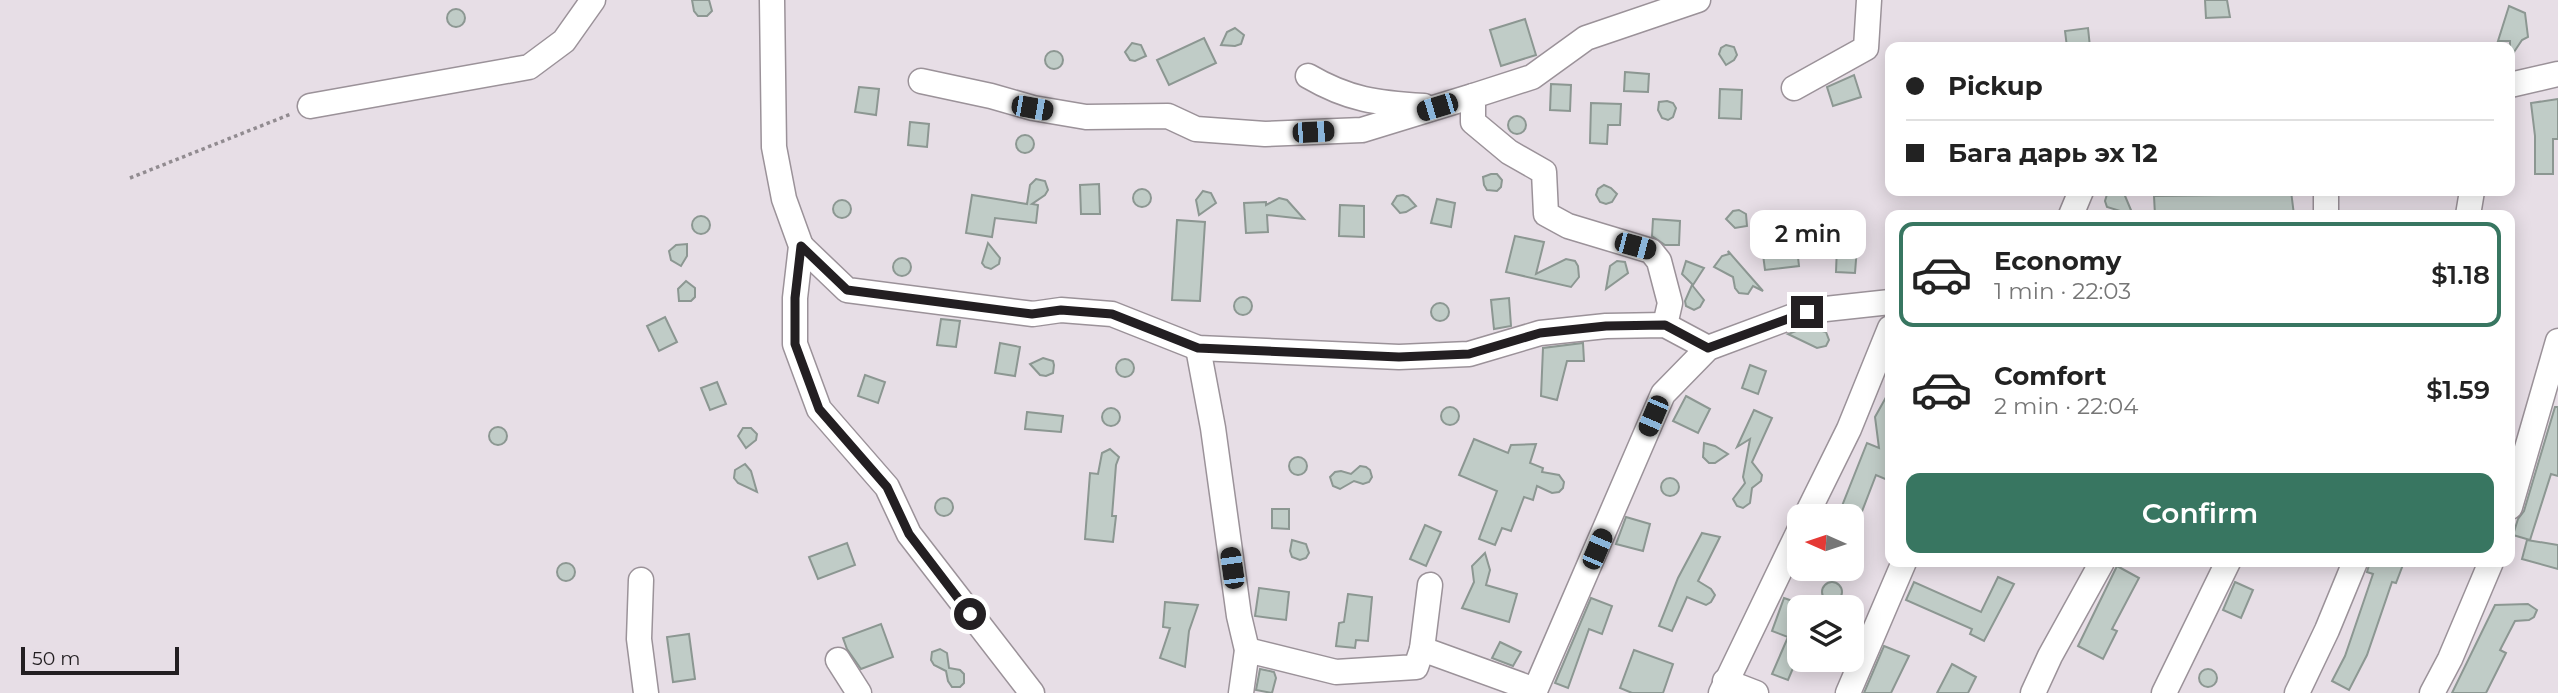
<!DOCTYPE html>
<meta charset="utf-8">
<style>
:root{--surface:#fff;--page:#f6f6f6;--text:#222;--muted:#767676;--line:#e0e0e0;--accent:#387661}
body{margin:0;font-family:Montserrat,sans-serif;background:var(--page);color:var(--text);height:100vh;display:flex;flex-direction:column;font-size:26px;white-space:nowrap}
*{box-sizing:border-box;margin:0}
p{font-size:23px;color:var(--muted)}
.icon{flex:none;width:38px;height:38px;fill:none;stroke:currentColor;stroke-width:2;stroke-linecap:round;stroke-linejoin:round}
.map{position:relative;flex:1;overflow:hidden}
.drawer{position:absolute;left:1885px;top:210px;width:630px;height:357px;display:flex;flex-direction:column;background:var(--surface);border-radius:14px;box-shadow:0 4px 18px #0003}
.drawer>*{flex:none}
.guide{position:absolute;left:1885px;top:42px;width:630px;height:154px;border-radius:14px;box-shadow:0 4px 18px #0003;display:grid;align-content:center;height:154px;padding:0 21px;background:var(--surface)}
.needle{width:46px;rotate:273deg}
.fabs{position:absolute;left:1787px;top:504px;display:grid;gap:14px}
.fabs a{display:grid;place-items:center;width:77px;height:77px;border-radius:14px;background:var(--surface);box-shadow:0 4px 18px #0003;font-size:35px}
.scale{position:absolute;left:21px;bottom:18px;width:158px;box-sizing:border-box;padding-left:7px;border:4px solid #231f22;border-top:0;font-size:19px;line-height:24px;white-space:nowrap;color:#231f22;-webkit-text-stroke:5px #e7dee6;paint-order:stroke}
.end{position:absolute;width:32px;height:32px;margin:-16px;border:9px solid #231f22;background:#fff;box-shadow:0 0 0 4px #fff}
.from{border-radius:50%}
.bubble{position:absolute;height:49px;border-radius:14px;background:var(--surface);box-shadow:0 4px 18px #0003;font-size:23px;font-weight:600;line-height:49px;text-align:center}
.car{position:absolute;width:21px;height:42px;margin:-21px -10px;border-radius:9px;box-shadow:0 0 5px 2px #0007;background:linear-gradient(#222 24%,#8ab4d8 0 40%,#222 0 76%,#8ab4d8 0 86%,#222 0)}
.guide b{display:flex;align-items:center;gap:24px;height:66px;font-size:26px}
.guide b+b{border-top:2px solid var(--line)}
.guide i{width:18px;height:18px;background:var(--text)}
ul{padding:12px 0 0;list-style:none}
li{display:flex;align-items:center;gap:21px;height:105px;margin:0 14px 10px;padding:0 7px;border:4px solid transparent;border-radius:14px}
li div{flex:1}
li b{display:block;font-size:26px}
li em{font-style:normal;font-weight:600}
li.current{border-color:var(--accent)}
li>.icon{width:63px;height:63px;stroke-width:1.5}
.action{display:flex;gap:14px;margin-top:auto;padding:14px 21px}
.action a{flex:1;height:80px;border-radius:14px;background:var(--accent);color:#fff;font-size:28px;font-weight:600;line-height:80px;text-align:center}
.map>svg:first-child{display:block}
.building{fill:#c0ccc7;stroke:#8c9792;stroke-width:2}
.lines{fill:none;stroke-linecap:round;stroke-linejoin:round}
.street-casing{stroke:#9b9299;stroke-width:27}
.path{stroke:#918b90;stroke-width:3.5;stroke-dasharray:3.5 3.5;stroke-linecap:butt}
.street{stroke:#fff;stroke-width:24}
.route{stroke:#231f22;stroke-width:9}
</style>
<div class="map">
<svg width="2558" height="693" viewBox="0 0 2558 693">
<rect width="100%" height="100%" fill="#e7dee6"/>
<g class="building">
<path d="M692 0H709L712 11 707 16H698L694 11Z"/>
<path d="M2205 0H2227L2230 17 2206 18Z"/>
<path d="M2509 6 2525 13 2528 37 2522 40 2510 58V41H2498Z"/>
<circle cx="456" cy="18" r="9"/>
<path d="M1525 19 1536 55 1501 66 1490 30Z"/>
<path d="M1235 28 1244 35 1241 44 1235 46 1221 45 1227 32Z"/>
<path d="M2088 28 2090 47H2067L2065 31Z"/>
<path d="M1204 38 1216 63 1169 85 1157 60Z"/>
<path d="M1132 43 1141 45 1146 56 1135 61 1130 60 1125 52Z"/>
<path d="M1726 45 1734 47 1737 55 1734 60 1726 65 1719 54 1721 48Z"/>
<circle cx="1054" cy="60" r="9"/>
<path d="M1625 72 1649 74 1648 92 1624 91Z"/>
<path d="M1854 75 1861 97 1833 106 1827 87Z"/>
<path d="M1551 84 1571 85 1570 111 1550 110Z"/>
<path d="M859 87 879 89 876 115 855 112Z"/>
<path d="M1720 89 1742 90 1741 119 1719 118Z"/>
<path d="M2558 99V139H2553V174H2535V136L2531 103Z"/>
<path d="M1667 101 1673 103 1676 108 1673 117 1668 120 1662 118 1658 110 1659 102Z"/>
<path d="M1591 103 1621 104 1620 125H1608L1607 144 1590 143Z"/>
<circle cx="1517" cy="125" r="9"/>
<path d="M910 122 929 124 927 147 908 145Z"/>
<circle cx="1025" cy="144" r="9"/>
<path d="M1491 174H1497L1502 180 1501 187 1497 191 1487 190 1484 185 1483 177Z"/>
<path d="M1036 179 1045 181 1048 190 1045 195 1032 204 1038 205 1036 223 995 218 992 237 966 233 972 195 1027 204 1030 185Z"/>
<path d="M1099 184 1100 214H1081L1080 185Z"/>
<path d="M1604 185 1611 188 1617 194 1612 202 1606 204 1600 202 1596 195 1598 189Z"/>
<circle cx="1142" cy="198" r="9"/>
<path d="M1203 191 1211 193 1216 203 1199 215 1196 200Z"/>
<path d="M2108 191H2123L2133 215 2107 207 2105 201Z"/>
<path d="M2221 191H2245V195L2291 191 2294 215H2155L2154 196 2221 195Z"/>
<path d="M1403 195 1408 197 1416 206 1406 212 1400 213 1392 204 1397 196Z"/>
<path d="M1279 198 1287 200 1304 219 1267 215 1268 232 1246 233 1244 203 1266 202V205Z"/>
<path d="M1437 199 1455 203 1451 227 1431 223Z"/>
<circle cx="842" cy="209" r="9"/>
<path d="M1340 205 1364 206V237L1339 236Z"/>
<path d="M1739 210 1746 214 1747 226 1735 228 1726 219 1733 211Z"/>
<circle cx="701" cy="225" r="9"/>
<path d="M1653 219 1680 221 1679 245H1665L1652 236Z"/>
<path d="M1177 220 1205 222 1200 301 1172 300Z"/>
<path d="M1795 231 1799 266 1765 270 1761 239 1771 234Z"/>
<path d="M1515 236 1544 242 1536 274 1566 259 1575 261 1578 266 1579 277 1571 287 1506 272Z"/>
<path d="M988 243 1000 258 999 264 991 269 985 267 982 263Z"/>
<path d="M687 244V256L681 266 671 260 669 251 676 245Z"/>
<path d="M1837 246 1857 247 1855 273 1836 272Z"/>
<path d="M1728 251 1763 291 1753 286 1748 294 1739 293 1735 288 1733 277 1714 267 1722 256 1729 254Z"/>
<circle cx="902" cy="267" r="9"/>
<path d="M1617 261 1625 262 1628 273 1606 289 1610 266Z"/>
<path d="M1686 261 1704 268 1693 285 1682 274Z"/>
<path d="M686 281 695 288V297L691 301H679L678 289Z"/>
<path d="M1692 285 1704 300 1700 307 1694 310 1686 306 1685 301Z"/>
<circle cx="1243" cy="306" r="9"/>
<path d="M1509 298 1511 326 1494 329 1491 300Z"/>
<circle cx="1440" cy="312" r="9"/>
<path d="M665 317 677 342 659 351 647 326Z"/>
<path d="M941 319 960 321 956 347 937 345Z"/>
<path d="M1807 327 1826 332 1829 340 1826 346 1817 348 1788 334Z"/>
<path d="M1000 343 1020 347 1015 376 995 373Z"/>
<path d="M1583 343 1584 361H1567L1557 400 1541 396 1543 348Z"/>
<path d="M1043 358 1053 361 1054 365 1053 373 1046 376 1040 375 1030 364Z"/>
<circle cx="1125" cy="368" r="9"/>
<path d="M1750 365 1766 371 1758 394 1742 388Z"/>
<path d="M865 375 885 382 878 403 858 396Z"/>
<path d="M717 382 726 404 710 410 701 388Z"/>
<path d="M1890 390V481L1876 475 1861 514 1842 506 1867 443 1879 448 1875 417Z"/>
<path d="M1686 396 1710 409 1698 433 1673 421Z"/>
<circle cx="1450" cy="416" r="9"/>
<path d="M2555 407H2558V476L2551 474 2530 540 2513 535 2518 519 2524 511Z"/>
<circle cx="1111" cy="417" r="9"/>
<path d="M1754 410 1772 418 1752 462 1762 475 1761 481 1752 488 1750 503 1743 508 1737 506 1733 499 1745 483 1743 477 1750 439 1737 447Z"/>
<path d="M1027 412 1063 416 1061 432 1025 429Z"/>
<circle cx="498" cy="436" r="9"/>
<path d="M743 428H751L757 434 756 440 746 448 738 436Z"/>
<path d="M1474 439 1508 453 1511 445 1536 444 1530 463 1543 468 1542 472 1559 475 1564 482 1563 488 1559 492 1552 493 1537 486 1533 500 1524 497 1511 531 1502 528 1495 545 1479 539 1497 491 1459 475Z"/>
<path d="M1704 443 1715 446 1728 454 1715 463H1709L1703 457Z"/>
<path d="M1110 449 1119 457 1116 465 1112 516H1116L1113 542 1085 539 1090 473 1098 474 1102 453Z"/>
<circle cx="1298" cy="466" r="9"/>
<path d="M745 464 751 471 757 492 738 483 734 478 735 470Z"/>
<path d="M1360 466 1366 467 1370 470 1372 477 1369 482 1363 484 1354 481 1340 489 1333 486 1330 477 1335 472 1341 471 1351 474Z"/>
<circle cx="1670" cy="487" r="9"/>
<circle cx="944" cy="507" r="9"/>
<path d="M1272 509H1289V529L1272 528Z"/>
<path d="M1626 517 1650 524 1643 551 1616 544Z"/>
<path d="M1425 525 1441 532 1426 566 1410 559Z"/>
<path d="M1702 533 1720 537 1698 581 1711 589 1715 595 1711 602 1706 605 1687 597 1672 631 1659 626 1678 578Z"/>
<path d="M1292 540 1306 544 1309 553 1306 558 1300 560 1292 557 1290 551Z"/>
<path d="M2527 540 2558 545V569L2522 559Z"/>
<path d="M847 543 855 565 818 579 809 557Z"/>
<path d="M1485 553 1490 570 1486 585 1517 594 1509 622 1462 608 1474 582 1472 566Z"/>
<path d="M2370 562H2404L2396 583 2392 582 2367 655 2349 690 2332 681 2345 656 2373 574 2367 572Z"/>
<circle cx="566" cy="572" r="9"/>
<path d="M2117 566 2139 578 2112 629 2117 631 2103 659 2078 646Z"/>
<path d="M1998 577 2014 584 1984 641 1970 634 1972 629 1906 600 1914 582 1981 612Z"/>
<path d="M2235 582 2253 590 2241 618 2223 610Z"/>
<circle cx="1832" cy="592" r="10"/>
<path d="M1259 588 1289 592 1286 620 1255 616Z"/>
<path d="M1348 594 1372 597 1368 641 1356 640 1355 648 1336 646 1339 623 1344 622Z"/>
<path d="M1591 598 1612 606 1602 634 1589 629 1568 688 1555 683Z"/>
<path d="M1784 598 1804 605 1799 607V654L1788 680 1772 674 1788 637 1772 631Z"/>
<path d="M1165 602 1198 605 1189 631 1185 667 1160 658 1170 628 1163 627Z"/>
<path d="M2528 604 2537 610 2534 617 2529 620 2515 621 2500 650 2506 653 2486 693H2452L2495 605Z"/>
<path d="M881 624 893 657 861 669 847 649 843 638Z"/>
<path d="M689 634 695 679 673 682 667 637Z"/>
<path d="M1500 642 1521 652 1513 666 1492 658Z"/>
<path d="M1884 646 1909 656 1891 693H1864Z"/>
<path d="M940 649 947 653 949 668 960 670 964 674V683L960 687H952L948 681 946 671 934 665 931 660 932 652Z"/>
<path d="M1634 650 1673 664 1663 693H1632L1620 688Z"/>
<path d="M1952 664 1976 677 1968 693H1937Z"/>
<path d="M1260 669 1274 672 1276 678 1272 693 1256 690Z"/>
<circle cx="2208" cy="678" r="9"/>
</g>
<g class="lines">
<g class="street-casing">
<g id="street">
<path d="M772 0 774 147 784 199 801 246 795 298V344L819 409 887 487 909 534 1032 693"/>
<path d="M1308 76C1349 100 1377 103 1424 106"/>
<path d="M921 81 991 96 1033 108 1086 117 1168 116 1196 129 1265 134 1362 130 1473 96"/>
<path d="M2510 85 2558 74"/>
<path d="M1794 88 1866 48 1869 0"/>
<path d="M310 106 529 67 564 41 593 0"/>
<path d="M2326 191V215"/>
<path d="M2071 215 2081 191"/>
<path d="M2468 215 2472 191"/>
<path d="M801 246 847 290 1033 314 1061 310 1112 314 1198 348 1399 357 1469 354 1540 333 1606 326 1665 325 1708 348"/>
<path d="M1665 325 1670 303 1659 261 1651 251 1568 226 1546 214 1544 172 1509 152 1473 122V96L1532 77 1586 38 1698 0"/>
<path d="M1198 348 1213 428 1239 616 1247 650 1241 693"/>
<path d="M2510 507 2558 341"/>
<path d="M1806 516 1849 429 1890 328"/>
<path d="M641 580 639 639 646 693"/>
<path d="M1422 649 1430 585"/>
<path d="M1247 650 1336 672 1416 667 1422 649 1535 690"/>
<path d="M838 660 859 693"/>
<path d="M1725 681 1756 693"/>
<path d="M1534 693 1663 394 1708 348 1807 311 1890 302"/>
<path d="M1721 693 1799 531"/>
<path d="M1848 693 1904 562"/>
<path d="M2033 693 2050 656 2102 562"/>
<path d="M2164 693 2228 562"/>
<path d="M2297 693 2327 630 2355 562"/>
<path d="M2432 693 2450 659 2491 562"/>
</g>
</g>
<path class="path" d="M130 178 291 114"/>
<use href="#street" class="street"/>
</g>
<g class="lines">
<path class="route" d="M970 614 909 534 887 487 819 409 795 344V298L801 246 847 290 1032 314 1061 310 1112 314 1198 348 1399 357 1469 354 1540 333 1606 326 1665 325 1708 348 1807 312"/>
</g>
</svg>
<div class="fabs">
<a><svg class="needle" viewBox="-14 -14 28 28"><path d="M0-13l5 13h-10z" fill="#e53935"/><path d="M0 13l5-13h-10z" fill="#767676"/></svg></a>
<a><svg class="icon" aria-label="layers" viewBox="0 0 24 24"><path d="M12 4l9 5-9 5-9-5zM3 14l9 5 9-5"/></svg></a>
</div>
<div class="scale">50 m</div>
<i class="end from" style="left:970px;top:614px"></i>
<i class="end" style="left:1807px;top:312px"></i>
<div class="bubble" style="left:1750px;top:210px;width:116px">2 min</div>
<i class="car" style="left:1437px;top:107px;rotate:253deg"></i>
<i class="car" style="left:1032px;top:108px;rotate:100deg"></i>
<i class="car" style="left:1313px;top:132px;rotate:87deg"></i>
<i class="car" style="left:1635px;top:246px;rotate:105deg"></i>
<i class="car" style="left:1653px;top:416px;rotate:203deg"></i>
<i class="car" style="left:1597px;top:549px;rotate:23deg"></i>
<i class="car" style="left:1232px;top:568px;rotate:352deg"></i>
<div class="guide">
<b><i class="from"></i>Pickup</b>
<b><i></i>Бага дарь эх 12</b>
</div>
<section class="drawer">
<ul>
<li class="current"><svg class="icon" aria-label="car" viewBox="0 0 24 24"><path d="M5 17H2v-5l4-1 3-4h7l3 4 3 1v5h-3M9 17h6M6 11h13"/><circle cx="7" cy="17" r="2"/><circle cx="17" cy="17" r="2"/></svg><div><b>Economy</b><p>1 min · 22:03</p></div><em>$1.18</em></li>
<li><svg class="icon" aria-label="car" viewBox="0 0 24 24"><path d="M5 17H2v-5l4-1 3-4h7l3 4 3 1v5h-3M9 17h6M6 11h13"/><circle cx="7" cy="17" r="2"/><circle cx="17" cy="17" r="2"/></svg><div><b>Comfort</b><p>2 min · 22:04</p></div><em>$1.59</em></li>
</ul>
<div class="action"><a>Confirm</a></div>
</section>
</div>
